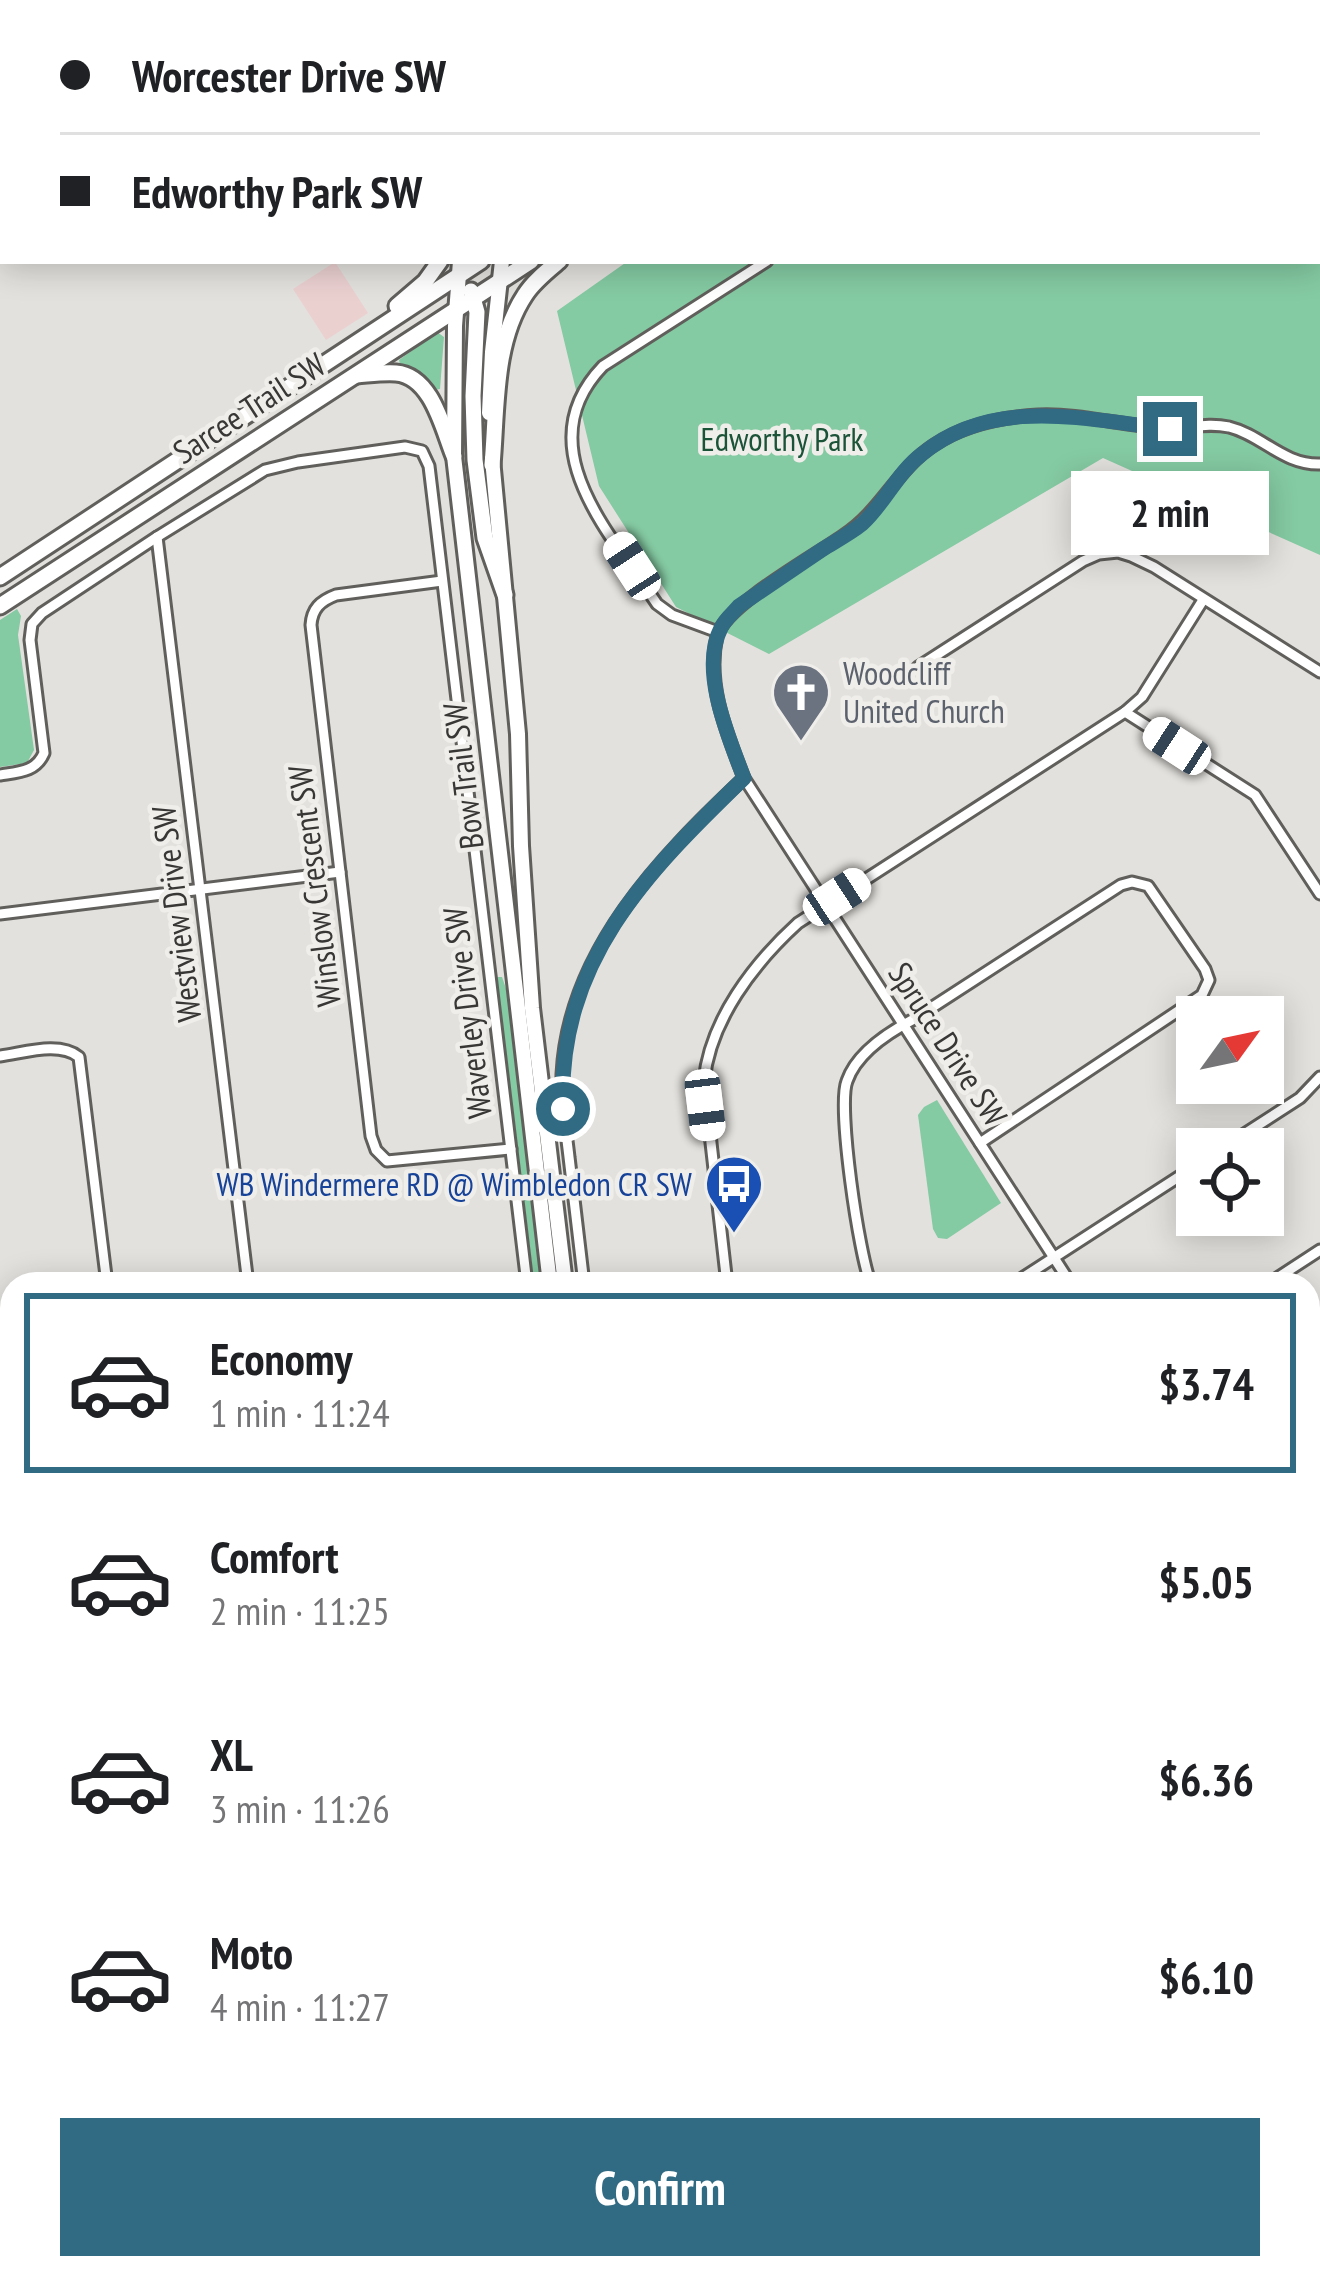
<!DOCTYPE html>
<meta charset="utf-8">
<style>
:root{--surface:#fff;--page:#f6f6f6;--text:#202124;--muted:#757577;--line:#e0e0e0;--accent:#306b83}
body{margin:0;font-family:"PT Sans Narrow",sans-serif;background:var(--page);color:var(--text);height:100vh;display:flex;flex-direction:column;font-size:45px;white-space:nowrap}
*{box-sizing:border-box;margin:0}
p{font-size:39px;color:var(--muted)}
.icon{flex:none;width:66px;height:66px;fill:none;stroke:currentColor;stroke-width:2;stroke-linecap:round;stroke-linejoin:round}
.map{position:relative;flex:1;overflow:hidden}
.drawer{position:absolute;left:0px;top:1272px;width:1320px;height:1008px;display:flex;flex-direction:column;background:var(--surface);border-radius:36px 36px 0 0;box-shadow:0 6px 30px #0003}
.drawer>*{flex:none}
.hud{position:absolute;left:0px;top:0px;width:1320px;height:264px;box-shadow:0 6px 30px #0003;display:grid;align-content:center;height:264px;padding:0 60px;background:var(--surface)}
.needle{width:78px;rotate:57deg}
.fabs{position:absolute;left:1176px;top:996px;display:grid;gap:24px}
.fabs a{display:grid;place-items:center;width:108px;height:108px;border-radius:0px;background:var(--surface);box-shadow:0 6px 30px #0003;font-size:60px}
.end{position:absolute;width:54px;height:54px;margin:-27px;border:15px solid #306b83;background:#fff;box-shadow:0 0 0 6px #fff}
.from{border-radius:50%}
.bubble{position:absolute;height:84px;border-radius:0px;background:var(--surface);box-shadow:0 6px 30px #0003;font-size:39px;font-weight:800;line-height:84px;text-align:center}
.car{position:absolute;width:36px;height:72px;margin:-36px -18px;border-radius:15px;box-shadow:0 0 9px 3px #0007;background:linear-gradient(#fff 24%,#345 0 40%,#fff 0 76%,#345 0 86%,#fff 0)}
.hud b{display:flex;align-items:center;gap:42px;height:114px;font-size:45px}
.hud b+b{border-top:3px solid var(--line)}
.hud i{width:30px;height:30px;background:var(--text)}
ul{padding:21px 0 0;list-style:none}
li{display:flex;align-items:center;gap:36px;height:180px;margin:0 24px 18px;padding:0 36px;border:6px solid transparent;border-radius:0px}
li div{flex:1}
li b{display:block;font-size:45px}
li em{font-style:normal;font-weight:800}
li.on{border-color:var(--accent)}
li>.icon{width:108px;height:108px;stroke-width:1.5}
.button{display:flex;gap:24px;margin-top:auto;padding:24px 60px}
.button a{flex:1;height:138px;border-radius:0px;background:var(--accent);color:#fff;font-size:48px;font-weight:800;line-height:138px;text-align:center}
.map>svg:first-child{display:block}
.industrial{fill:#ebd0d0}
.education{fill:#e0d7c2}
.green{fill:#84caa2}
.lines{fill:none;stroke-linecap:round;stroke-linejoin:round}
.minor-casing{stroke:#605f5c;stroke-width:15}
.tertiary-casing{stroke:#605f5c;stroke-width:18}
.secondary-casing{stroke:#605f5c;stroke-width:20}
.trunk-casing{stroke:#605f5c;stroke-width:21}
.minor{stroke:#fff;stroke-width:9}
.tertiary{stroke:#fff;stroke-width:12}
.secondary{stroke:#fff;stroke-width:14}
.trunk{stroke:#fff;stroke-width:15}
.route{stroke:#306b83;stroke-width:15}
.labels{text-anchor:middle;stroke-width:9;stroke-linejoin:round;paint-order:stroke}
.street-label{font-size:33px;fill:#383736;stroke:#f0eeea}
.park-label{font-size:33px;fill:#1a5337;stroke:#f0eeea}
.worship-label{font-size:33px;fill:#5b616d;stroke:#f0eeea;text-anchor:start}
.transit-label{font-size:33px;fill:#164399;stroke:#f0eeea;text-anchor:end}
</style>
<div class="map">
<svg width="1320" height="2280" viewBox="0 0 1320 2280">
<rect width="100%" height="100%" fill="#e3e1dd"/>
<path class="industrial" d="M335 262 368 313 326 340 293 289Z"/>
<g class="education">
<path d="M0 1998 12 2016V2103L0 2110Z"/>
<path d="M12 2135V2268H171L179 2280H0V2143Z"/>
</g>
<g class="green">
<path d="M541 0H863L859 3H541Z"/>
<path d="M1003 0H1320V555L1103 458 769 654 676 607 599 486 557 311 628 261H1317V3H998Z"/>
<path d="M437 332 444 337 440 389 435 390C427 376 416 369 400 365L399 360Z"/>
<path d="M17 609 21 616 18 635 34 750 27 763 0 767V620Z"/>
<path d="M497 977H502L510 1000 544 1284H534Z"/>
<path d="M937 1100 1001 1203 947 1239 938 1238 933 1229 918 1115 924 1107Z"/>
</g>
<g class="lines">
<g class="minor-casing">
<g id="minor">
<path d="M251 3 271 0"/>
<path d="M1082 3 1087 0"/>
<path d="M0 108 3 107"/>
<path d="M157 537 248 1284"/>
<path d="M442 581 336 595C320 601 312 609 311 625L371 1136 376 1150 387 1161 511 1149"/>
<path d="M718 632 672 615 657 604C610 533 526 446 603 366L767 261"/>
<path d="M918 667 1083 561 1099 554 1118 552 1131 556 1154 567 1320 672"/>
<path d="M1125 712 1255 795 1320 894"/>
<path d="M0 775C19 772 36 772 44 753L30 640 32 624 42 613 157 537 265 470 298 462 405 447 422 451 429 466 527 1284"/>
<path d="M0 914 340 872"/>
<path d="M0 1056C24 1053 59 1041 79 1057L107 1284"/>
<path d="M1221 1149 1300 1098 1320 1077"/>
<path d="M584 1284C579 1241 574 1199 569 1157 566 1130 561 1102 562 1074 568 951 660 857 744 778"/>
<path d="M727 1284 704 1081C710 1020 754 963 798 923L1125 712 1142 697 1203 600"/>
<path d="M871 1284C859 1256 837 1106 847 1081 857 1052 889 1032 914 1019L1121 885 1132 882 1148 886 1205 969 1209 980 1202 995 980 1143"/>
<path d="M1013 1284 1197 1165"/>
<path d="M1071 1284 744 778C727 733 706 686 717 636 725 605 816 555 844 535 881 511 897 469 934 445 964 425 1002 417 1038 415 1081 413 1122 426 1165 428 1187 429 1206 422 1229 427 1262 435 1283 465 1320 464"/>
<path d="M1268 1284 1320 1250"/>
<path d="M0 1347 12 1346"/>
<path d="M1308 1421 1320 1413"/>
<path d="M1308 1586 1320 1578"/>
<path d="M0 1611 12 1603"/>
<path d="M1308 1750 1320 1742"/>
<path d="M0 1778 12 1770"/>
<path d="M1308 1914 1320 1906"/>
<path d="M0 1945 12 1937"/>
<path d="M0 1976 12 1995"/>
<path d="M1308 2078 1320 2070"/>
<path d="M1308 2243 1320 2235"/>
<path d="M187 2268 195 2280"/>
<path d="M349 2268 357 2280"/>
<path d="M512 2268 514 2280"/>
<path d="M703 2268 705 2280"/>
<path d="M845 2268 847 2280"/>
<path d="M985 2268 987 2280"/>
<path d="M1121 2268 1123 2280"/>
<path d="M1251 2280 1269 2268"/>
</g>
</g>
<g class="tertiary-casing">
<g id="tertiary">
<path d="M1308 1654 1320 1673"/>
<path d="M0 2124 12 2117"/>
</g>
</g>
<g class="secondary-casing">
<g id="secondary">
<path d="M467 0 468 3"/>
<path d="M483 0V3"/>
<path d="M523 0 524 3"/>
<path d="M460 261 455 326 454 456 550 1284"/>
<path d="M489 413 492 352 502 261"/>
<path d="M492 459 518 734 521 846 532 1008 565 1284"/>
<path d="M669 2268 670 2280"/>
<path d="M683 2268 685 2280"/>
</g>
</g>
<g class="trunk-casing">
<g id="trunk">
<path d="M504 0V3"/>
<path d="M883 3 888 0"/>
<path d="M928 3 933 0"/>
<path d="M471 291 477 312 473 396 475 460 485 538 505 595"/>
<path d="M397 306 425 282 440 261"/>
<path d="M357 375C370 374 384 372 396 373 432 376 443 429 454 456"/>
<path d="M492 465C497 410 493 343 525 295 533 282 547 271 559 261"/>
<path d="M0 577 481 261"/>
<path d="M0 606 531 261"/>
</g>
</g>
<use href="#minor" class="minor"/>
<use href="#tertiary" class="tertiary"/>
<use href="#secondary" class="secondary"/>
<use href="#trunk" class="trunk"/>
</g>
<g class="lines">
<path class="route" d="M563 1109C557 962 646 873 744 778 729 738 699 670 721 628 725 619 733 613 739 606 767 587 795 568 823 549 836 541 851 533 862 524 885 503 897 473 922 454 994 395 1087 420 1170 429"/>
</g>
<defs>
<g id="church-pin" transform="scale(3)"><path d="M0 17L-7.5 6A9.5 9.5 0 1 1 7.5 6Z" fill="#6b7280" stroke="#f0eeea"/><path d="M-1.2-6h2.4v3.5h3.3v2.4h-3.3V6h-2.4V-.1h-3.3v-2.4h3.3Z" fill="#fff"/></g>
<g id="bus-pin" transform="scale(3)"><path d="M0 17L-7.5 6A9.5 9.5 0 1 1 7.5 6Z" fill="#1a4fb4" stroke="#f0eeea"/><path d="M-5-6H5V4H4V6H2V4H-2V6H-4V4H-5ZM-3.5-4V0h7V-4ZM-3.5 1.2v1.5H-2V1.2ZM2 1.2v1.5H3.5V1.2Z" fill="#fff"/></g>
</defs>
<g fill-rule="evenodd">
<use href="#church-pin" x="801" y="692"/>
<use href="#bus-pin" x="734" y="1184"/>
</g>
<g class="labels">
<g class="street-label">
<text transform="translate(249 408) rotate(-33)" y="12">Sarcee Trail SW</text>
<text transform="translate(463 776) rotate(-97)" y="12">Bow Trail SW</text>
<text transform="translate(314 886) rotate(-97)" y="12">Winslow Crescent SW</text>
<text transform="translate(176 914) rotate(-97)" y="12">Westview Drive SW</text>
<text transform="translate(467 1013) rotate(-97)" y="12">Waverley Drive SW</text>
<text transform="translate(948 1044) rotate(57)" y="12">Spruce Drive SW</text>
</g>
<g class="park-label">
<text x="782" y="451">Edworthy Park</text>
</g>
<g class="worship-label">
<text x="843" y="685">Woodcliff<tspan x="843" dy="38">United Church</tspan></text>
</g>
<g class="transit-label">
<text x="692" y="1196">WB Windermere RD @ Wimbledon CR SW</text>
</g>
</g>
</svg>
<div class="fabs">
<a><svg class="needle" viewBox="-14 -14 28 28"><path d="M0-13l5 13h-10z" fill="#e53935"/><path d="M0 13l5-13h-10z" fill="#757577"/></svg></a>
<a><svg class="icon" aria-label="locate" viewBox="0 0 24 24"><circle cx="12" cy="12" r="6"/><path d="M12 2v4M12 18v4M2 12h4M18 12h4"/></svg></a>
</div>
<i class="end from" style="left:563px;top:1109px"></i>
<i class="end" style="left:1170px;top:429px"></i>
<div class="bubble" style="left:1071px;top:471px;width:198px">2 min</div>
<i class="car" style="left:632px;top:566px;rotate:327deg"></i>
<i class="car" style="left:1177px;top:746px;rotate:303deg"></i>
<i class="car" style="left:837px;top:897px;rotate:57deg"></i>
<i class="car" style="left:705px;top:1105px;rotate:173deg"></i>
<div class="hud">
<b><i class="from"></i>Worcester Drive SW</b>
<b><i></i>Edworthy Park SW</b>
</div>
<section class="drawer">
<ul>
<li class="on"><svg class="icon" aria-label="car" viewBox="0 0 24 24"><path d="M5 17H2v-5l4-1 3-4h7l3 4 3 1v5h-3M9 17h6M6 11h13"/><circle cx="7" cy="17" r="2"/><circle cx="17" cy="17" r="2"/></svg><div><b>Economy</b><p>1 min · 11:24</p></div><em>$3.74</em></li>
<li><svg class="icon" aria-label="car" viewBox="0 0 24 24"><path d="M5 17H2v-5l4-1 3-4h7l3 4 3 1v5h-3M9 17h6M6 11h13"/><circle cx="7" cy="17" r="2"/><circle cx="17" cy="17" r="2"/></svg><div><b>Comfort</b><p>2 min · 11:25</p></div><em>$5.05</em></li>
<li><svg class="icon" aria-label="car" viewBox="0 0 24 24"><path d="M5 17H2v-5l4-1 3-4h7l3 4 3 1v5h-3M9 17h6M6 11h13"/><circle cx="7" cy="17" r="2"/><circle cx="17" cy="17" r="2"/></svg><div><b>XL</b><p>3 min · 11:26</p></div><em>$6.36</em></li>
<li><svg class="icon" aria-label="car" viewBox="0 0 24 24"><path d="M5 17H2v-5l4-1 3-4h7l3 4 3 1v5h-3M9 17h6M6 11h13"/><circle cx="7" cy="17" r="2"/><circle cx="17" cy="17" r="2"/></svg><div><b>Moto</b><p>4 min · 11:27</p></div><em>$6.10</em></li>
</ul>
<div class="button"><a>Confirm</a></div>
</section>
</div>
